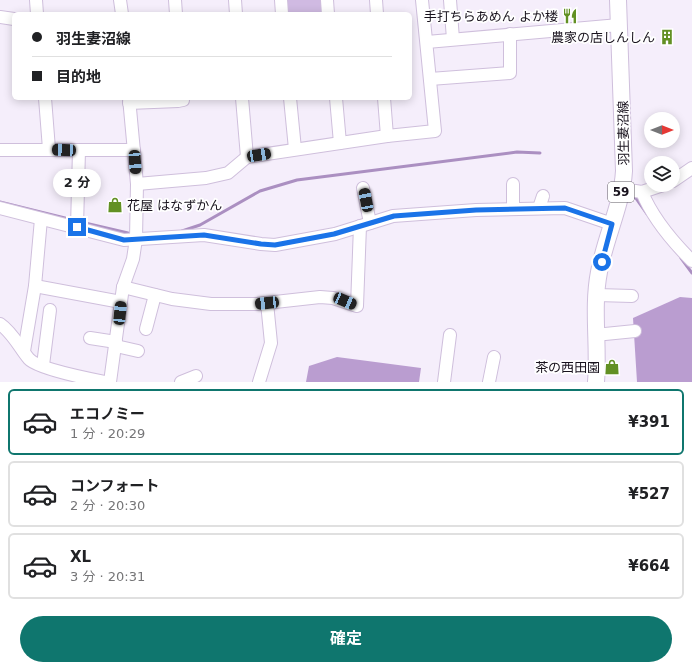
<!DOCTYPE html>
<html lang="ja">
<meta charset="utf-8">
<style>
:root{--surface:#fff;--page:#f6f6f6;--text:#202124;--muted:#757577;--line:#e0e0e0;--accent:#0f766e}
body{margin:0;font-family:"DejaVu Sans","Noto Sans JP",sans-serif;background:var(--page);color:var(--text);height:100vh;display:flex;flex-direction:column;font-size:15px;white-space:nowrap}
*{box-sizing:border-box;margin:0}
p{font-size:13px;color:var(--muted)}
.icon{flex:none;width:22px;height:22px;fill:none;stroke:currentColor;stroke-width:2;stroke-linecap:round;stroke-linejoin:round}
.map{position:relative;height:382px;overflow:hidden}
.sheet{display:flex;flex-direction:column;background:var(--surface);flex:1}
.sheet>*{flex:none}
.top-card{position:absolute;left:12px;top:12px;width:400px;height:88px;border-radius:6px;box-shadow:0 2px 10px #0003;display:grid;align-content:center;height:88px;padding:0 20px;background:var(--surface)}
.needle{width:26px;rotate:90deg}
.tools{position:absolute;left:644px;top:112px;display:grid;gap:8px}
.tools a{display:grid;place-items:center;width:36px;height:36px;border-radius:50%;background:var(--surface);box-shadow:0 2px 10px #0003;font-size:20px}
.end{position:absolute;width:18px;height:18px;margin:-9px;border:5px solid #1a73e8;background:#fff;box-shadow:0 0 0 2px #fff}
.from{border-radius:50%}
.bubble{position:absolute;height:28px;border-radius:14px;background:var(--surface);box-shadow:0 2px 10px #0003;font-size:13px;font-weight:700;line-height:28px;text-align:center}
.car{position:absolute;width:12px;height:24px;margin:-12px -6px;border-radius:5px;box-shadow:0 0 3px 1px #0007;background:linear-gradient(#222 24%,#8ab4d8 0 40%,#222 0 76%,#8ab4d8 0 86%,#222 0)}
.top-card b{display:flex;align-items:center;gap:14px;height:38px;font-size:15px}
.top-card b+b{border-top:1px solid var(--line)}
.top-card i{width:10px;height:10px;background:var(--text)}
ul{padding:7px 0 0;list-style:none}
li{display:flex;align-items:center;gap:12px;height:66px;margin:0 8px 6px;padding:0 12px;border:2px solid var(--line);border-radius:6px}
li div{flex:1}
li b{display:block;font-size:15px}
li em{font-style:normal;font-weight:700}
li.on{border-color:var(--accent)}
li>.icon{width:36px;height:36px;stroke-width:1.5}
.action{display:flex;gap:8px;margin-top:auto;padding:8px 20px}
.action a{flex:1;height:46px;border-radius:24px;background:var(--accent);color:#fff;font-size:16px;font-weight:700;line-height:46px;text-align:center}
.map>svg:first-child{display:block}
.green{fill:#d0bae2}
.forest{fill:#ba9dd0}
.lines{fill:none;stroke-linecap:round;stroke-linejoin:round}
.stream{stroke:#ab8fc1;stroke-width:3}
.minor-casing{stroke:#cfbfdc;stroke-width:14}
.major-casing{stroke:#cfbfdc;stroke-width:18}
.minor{stroke:#fff;stroke-width:12}
.major{stroke:#fff;stroke-width:16}
.route{stroke:#1a73e8;stroke-width:5}
.labels{text-anchor:middle;stroke-width:3.5;stroke-linejoin:round;paint-order:stroke}
.shield{fill:#fff;stroke:#5d5961;stroke-width:1}
.shield-label{font-size:12px;font-weight:bold;fill:#18121d}
.poi-label{font-size:13px;fill:#18121d;stroke:#fff;text-anchor:end}
.street-label{font-size:13px;fill:#18121d;stroke:#fff}
</style>
<div class="map">
<svg width="692" height="382" viewBox="0 0 692 382">
<rect width="100%" height="100%" fill="#f5eefb"/>
<path class="green" d="M285 0H323L324 14H286Z"/>
<g class="forest">
<path d="M680 297 692 298V382H637L633 318Z"/>
<path d="M337 357 421 368 419 382H306L309 366Z"/>
</g>
<g class="lines">
<g class="stream">
<path d="M635 197 647 214"/>
<path d="M0 202 69 219"/>
<path d="M85 223 128 233"/>
<path d="M182 231 200 225 260 191 297 180 517 152 540 153"/>
<path d="M681 258 692 273"/>
</g>
<g class="minor-casing">
<g id="minor">
<path d="M36 0 37 14"/>
<path d="M120 0 122 14"/>
<path d="M175 0 176 14"/>
<path d="M235 0 236 14"/>
<path d="M281 0 282 14"/>
<path d="M327 0 328 14"/>
<path d="M376 0 377 14"/>
<path d="M450 0 453 39"/>
<path d="M0 17 14 19"/>
<path d="M427 42 619 25"/>
<path d="M430 79 510 73V34"/>
<path d="M45 98 49 149"/>
<path d="M242 98 247 157"/>
<path d="M290 98 295 149"/>
<path d="M336 98 340 143"/>
<path d="M384 98 387 136"/>
<path d="M129 103 178 101 183 100V98"/>
<path d="M0 150H134"/>
<path d="M673 181 692 168"/>
<path d="M137 184 206 178 228 173 247 157 387 136 435 131 422 0"/>
<path d="M513 184V208"/>
<path d="M363 188 370 223"/>
<path d="M622 189 642 192 663 185"/>
<path d="M642 192C652 217 673 242 692 261"/>
<path d="M0 208 124 240 204 235 261 244 275 245 335 234 393 216 476 210 565 208 612 224"/>
<path d="M539 208 543 196"/>
<path d="M77 227 79 150"/>
<path d="M35 286 121 302"/>
<path d="M123 287 172 299 211 304H257L320 297 333 298 357 306 360 226"/>
<path d="M597 295 632 296"/>
<path d="M0 324C13 333 19 347 29 359 38 369 90 379 105 382"/>
<path d="M146 329 155 295"/>
<path d="M595 335 635 331"/>
<path d="M90 338 116 342"/>
<path d="M116 346 138 351"/>
<path d="M24 351 35 286 41 219"/>
<path d="M43 365 50 310"/>
<path d="M110 382 123 287 133 259 136 239 137 184 129 98"/>
<path d="M181 382 196 376"/>
<path d="M259 382 271 343 267 303"/>
<path d="M444 382 450 335"/>
<path d="M489 382 494 357"/>
</g>
</g>
<g class="major-casing">
<path id="major" d="M596 382C599 346 592 308 599 272 605 238 622 205 624 171L618 0"/>
</g>
<use href="#minor" class="minor"/>
<use href="#major" class="major"/>
</g>
<g class="lines">
<path class="route" d="M77 227 124 240 204 235 261 244 275 245 334 234 394 216 476 210 565 208 612 224 602 262"/>
</g>
<defs>
<g id="restaurant-bare" transform="scale(1.2)"><path d="M-5-6h1v4h1v-4h1v4h1v-4h1v5L-1.5 .5V6h-2V.5L-5-1ZM5-6V6H3V1.5H1.5Q1.5-4 5-6Z" fill="#629023" stroke="#fff" stroke-width="2.5" paint-order="stroke"/></g>
<g id="building-bare" transform="scale(1.2)"><path d="M-4-6H4V6H1V3H-1V6H-4ZM-2.5-4.3h1.7v1.8h-1.7ZM.8-4.3h1.7v1.8H.8ZM-2.5-1h1.7V.8h-1.7ZM.8-1h1.7V.8H.8Z" fill="#629023" stroke="#fff" stroke-width="2.5" paint-order="stroke"/></g>
<g id="shop-bare" transform="scale(1.2)"><path d="M-5-2.5h2.3a2.7 3.5 0 0 1 5.4 0H5L5.5 6h-11ZM-1.5-2.5h3a1.5 2.3 0 0 0-3 0Z" fill="#629023" stroke="#fff" stroke-width="2.5" paint-order="stroke"/></g>
</defs>
<g fill-rule="evenodd">
<use href="#restaurant-bare" x="570" y="16"/>
<use href="#building-bare" x="667" y="37"/>
<use href="#shop-bare" x="115" y="205"/>
<use href="#shop-bare" x="612" y="367"/>
</g>
<g class="labels">
<rect class="shield" x="608" y="182" width="26" height="20" rx="3"/>
<g class="shield-label">
<text x="621" y="196">59</text>
</g>
<g class="poi-label">
<text x="558" y="21">手打ちらあめん よか楼</text>
<text x="655" y="42">農家の店しんしん</text>
<text x="127" y="210" text-anchor="start">花屋 はなずかん</text>
<text x="600" y="372">茶の西田園</text>
</g>
<g class="street-label">
<text transform="translate(623 133) rotate(-91)" y="5">羽生妻沼線</text>
</g>
</g>
</svg>
<div class="tools">
<a><svg class="needle" viewBox="-14 -14 28 28"><path d="M0-13l5 13h-10z" fill="#e53935"/><path d="M0 13l5-13h-10z" fill="#757577"/></svg></a>
<a><svg class="icon" aria-label="layers" viewBox="0 0 24 24"><path d="M12 4l9 5-9 5-9-5zM3 14l9 5 9-5"/></svg></a>
</div>
<i class="end from" style="left:602px;top:262px"></i>
<i class="end" style="left:77px;top:227px"></i>
<div class="bubble" style="left:53px;top:169px;width:48px">2 分</div>
<i class="car" style="left:64px;top:150px;rotate:272deg"></i>
<i class="car" style="left:259px;top:155px;rotate:81deg"></i>
<i class="car" style="left:135px;top:162px;rotate:176deg"></i>
<i class="car" style="left:366px;top:200px;rotate:349deg"></i>
<i class="car" style="left:345px;top:301px;rotate:113deg"></i>
<i class="car" style="left:267px;top:303px;rotate:264deg"></i>
<i class="car" style="left:120px;top:313px;rotate:6deg"></i>
<div class="top-card">
<b><i class="from"></i>羽生妻沼線</b>
<b><i></i>目的地</b>
</div>
</div>
<section class="sheet">
<ul>
<li class="on"><svg class="icon" aria-label="car" viewBox="0 0 24 24"><path d="M5 17H2v-5l4-1 3-4h7l3 4 3 1v5h-3M9 17h6M6 11h13"/><circle cx="7" cy="17" r="2"/><circle cx="17" cy="17" r="2"/></svg><div><b>エコノミー</b><p>1 分 · 20:29</p></div><em>¥391</em></li>
<li><svg class="icon" aria-label="car" viewBox="0 0 24 24"><path d="M5 17H2v-5l4-1 3-4h7l3 4 3 1v5h-3M9 17h6M6 11h13"/><circle cx="7" cy="17" r="2"/><circle cx="17" cy="17" r="2"/></svg><div><b>コンフォート</b><p>2 分 · 20:30</p></div><em>¥527</em></li>
<li><svg class="icon" aria-label="car" viewBox="0 0 24 24"><path d="M5 17H2v-5l4-1 3-4h7l3 4 3 1v5h-3M9 17h6M6 11h13"/><circle cx="7" cy="17" r="2"/><circle cx="17" cy="17" r="2"/></svg><div><b>XL</b><p>3 分 · 20:31</p></div><em>¥664</em></li>
</ul>
<div class="action"><a>確定</a></div>
</section>
